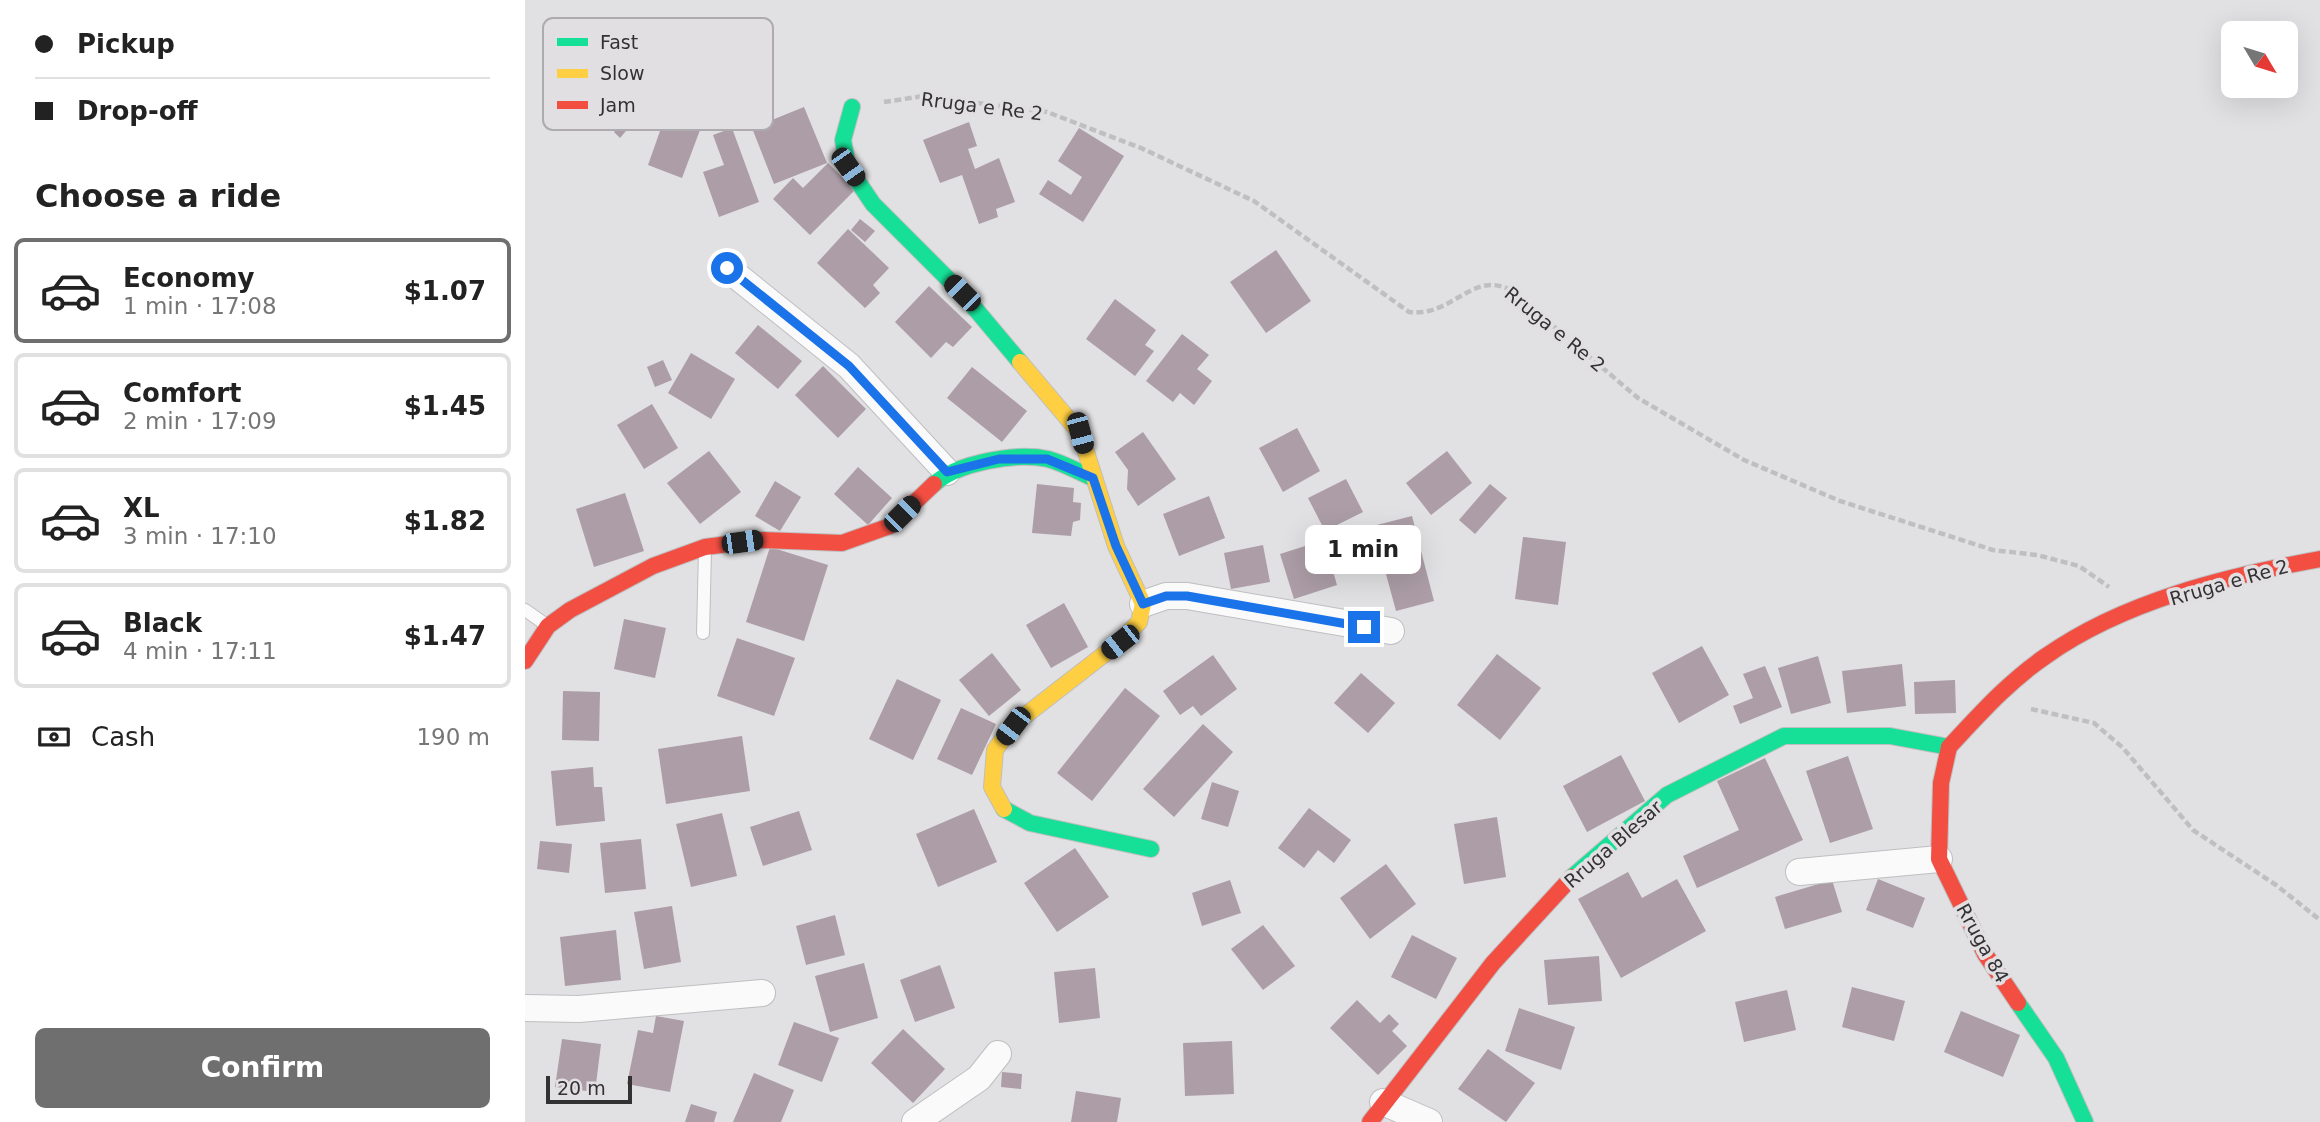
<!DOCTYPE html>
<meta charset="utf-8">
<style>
:root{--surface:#fff;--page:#f2f2f2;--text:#222;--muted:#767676;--line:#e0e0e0;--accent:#706f70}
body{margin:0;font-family:"DejaVu Sans",sans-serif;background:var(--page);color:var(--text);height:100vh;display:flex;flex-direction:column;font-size:26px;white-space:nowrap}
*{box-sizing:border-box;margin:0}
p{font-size:23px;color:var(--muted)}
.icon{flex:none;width:38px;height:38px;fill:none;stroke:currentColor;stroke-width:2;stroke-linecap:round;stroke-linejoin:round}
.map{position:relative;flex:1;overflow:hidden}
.side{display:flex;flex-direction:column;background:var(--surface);width:525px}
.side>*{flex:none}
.hud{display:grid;align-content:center;height:154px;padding:0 35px;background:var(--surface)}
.needle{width:46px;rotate:128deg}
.controls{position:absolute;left:1696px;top:21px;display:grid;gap:14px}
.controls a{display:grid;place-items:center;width:77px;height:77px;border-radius:10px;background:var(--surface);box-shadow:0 7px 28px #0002;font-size:35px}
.scale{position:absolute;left:21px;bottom:18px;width:86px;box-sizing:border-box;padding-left:7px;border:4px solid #333233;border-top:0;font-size:19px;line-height:24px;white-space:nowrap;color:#333233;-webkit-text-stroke:5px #e2dfe3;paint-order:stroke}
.end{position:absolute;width:32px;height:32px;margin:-16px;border:9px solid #1a73e8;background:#fff;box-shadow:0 0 0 4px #fff}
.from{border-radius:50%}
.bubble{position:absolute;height:49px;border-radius:10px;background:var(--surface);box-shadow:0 7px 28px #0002;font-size:23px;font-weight:600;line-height:49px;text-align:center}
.car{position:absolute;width:21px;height:42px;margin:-21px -10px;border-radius:9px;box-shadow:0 0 5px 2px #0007;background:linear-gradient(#222 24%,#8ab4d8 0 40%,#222 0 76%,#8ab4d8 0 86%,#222 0)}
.hud b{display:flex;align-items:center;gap:24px;height:66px;font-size:26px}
.hud b+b{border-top:2px solid var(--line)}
.hud i{width:18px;height:18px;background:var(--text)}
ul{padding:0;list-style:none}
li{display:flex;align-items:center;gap:21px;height:105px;margin:0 14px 10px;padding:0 21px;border:4px solid var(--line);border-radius:10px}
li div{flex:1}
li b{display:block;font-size:26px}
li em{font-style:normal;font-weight:600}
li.active{border-color:var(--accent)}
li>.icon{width:63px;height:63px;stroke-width:1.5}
h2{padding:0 35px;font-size:32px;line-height:84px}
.pay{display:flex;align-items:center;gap:18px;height:77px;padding:0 35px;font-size:26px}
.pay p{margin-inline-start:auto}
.button{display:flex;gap:14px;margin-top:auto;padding:14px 35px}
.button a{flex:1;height:80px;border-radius:10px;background:var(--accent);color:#fff;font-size:28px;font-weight:600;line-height:80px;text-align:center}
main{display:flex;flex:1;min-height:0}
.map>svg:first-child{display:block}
.building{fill:#ac9da6}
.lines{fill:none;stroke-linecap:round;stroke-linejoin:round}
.lane-casing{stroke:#bfbec0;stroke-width:14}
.street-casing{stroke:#bfbec0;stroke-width:28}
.fast-casing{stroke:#bfbec0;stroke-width:18}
.slow-casing{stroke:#bfbec0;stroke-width:18}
.jam-casing{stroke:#bfbec0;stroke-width:18}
.path{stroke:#bfbfbf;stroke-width:4.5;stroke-dasharray:7 3.5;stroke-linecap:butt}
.lane{stroke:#fafafb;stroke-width:12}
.street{stroke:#fafafb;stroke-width:26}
.fast{stroke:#16e098;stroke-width:16}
.slow{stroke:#ffcf43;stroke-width:16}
.jam{stroke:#f24e42;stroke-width:16}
.route{stroke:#1a73e8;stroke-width:9}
.labels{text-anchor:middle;stroke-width:7;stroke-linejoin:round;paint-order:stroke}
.street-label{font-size:19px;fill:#333233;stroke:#e2dfe3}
.key{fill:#e2dfe3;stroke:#aeabae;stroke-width:2}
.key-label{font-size:19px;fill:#333233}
</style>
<main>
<section class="side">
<div class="hud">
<b><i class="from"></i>Pickup</b>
<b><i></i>Drop-off</b>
</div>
<h2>Choose a ride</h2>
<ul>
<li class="active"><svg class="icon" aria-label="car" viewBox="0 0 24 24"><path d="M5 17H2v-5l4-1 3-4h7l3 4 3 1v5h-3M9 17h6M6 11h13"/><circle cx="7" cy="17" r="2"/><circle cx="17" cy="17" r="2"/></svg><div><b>Economy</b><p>1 min · 17:08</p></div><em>$1.07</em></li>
<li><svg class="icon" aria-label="car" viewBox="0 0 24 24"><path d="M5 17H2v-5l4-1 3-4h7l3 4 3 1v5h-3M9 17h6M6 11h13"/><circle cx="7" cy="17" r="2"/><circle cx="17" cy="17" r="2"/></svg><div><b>Comfort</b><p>2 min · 17:09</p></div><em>$1.45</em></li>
<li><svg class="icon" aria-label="car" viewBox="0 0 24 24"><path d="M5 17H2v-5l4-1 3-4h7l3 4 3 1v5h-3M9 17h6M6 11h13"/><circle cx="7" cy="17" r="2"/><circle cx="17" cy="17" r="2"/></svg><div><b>XL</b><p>3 min · 17:10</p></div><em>$1.82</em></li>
<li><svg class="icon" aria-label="car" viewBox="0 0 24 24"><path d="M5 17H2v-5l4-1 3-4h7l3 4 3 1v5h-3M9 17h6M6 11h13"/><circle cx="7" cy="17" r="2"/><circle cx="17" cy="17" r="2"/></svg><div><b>Black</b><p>4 min · 17:11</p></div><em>$1.47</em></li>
</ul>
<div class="pay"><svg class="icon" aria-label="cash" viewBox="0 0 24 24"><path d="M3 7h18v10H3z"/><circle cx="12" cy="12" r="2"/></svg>Cash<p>190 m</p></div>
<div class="button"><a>Confirm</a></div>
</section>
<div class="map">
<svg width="1795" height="1122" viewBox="0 0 1795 1122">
<rect width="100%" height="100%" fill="#e1e0e2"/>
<g class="building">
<path d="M279 107 302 163 249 184 227 128Z"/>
<path d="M140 117 175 130 157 178 123 165Z"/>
<path d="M99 119 106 125 95 138 89 132Z"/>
<path d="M444 122 452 146 443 149 450 169 474 158 490 202 471 209 473 217 454 224 437 175 415 183 398 140Z"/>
<path d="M207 128 234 202 194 217 178 172 199 165 188 135Z"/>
<path d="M554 128 599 156 558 222 514 194 523 180 546 195 557 177 533 161Z"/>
<path d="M303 163 330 190 285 235 248 199 268 178 278 188Z"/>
<path d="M335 219 350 231 340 242 326 230Z"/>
<path d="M323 229 364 268 348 285 355 293 340 308 292 263Z"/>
<path d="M751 250 786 301 741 333 705 282Z"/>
<path d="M404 286 447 327 428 347 421 342 406 358 370 322Z"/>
<path d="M590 299 631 330 620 345 629 351 610 376 561 339Z"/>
<path d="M233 325 277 361 253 389 210 353Z"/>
<path d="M657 334 684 355 672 369 687 381 669 405 655 393 648 402 621 381Z"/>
<path d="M166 353 210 379 186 419 143 393Z"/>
<path d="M138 360 147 380 130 387 122 367Z"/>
<path d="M298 366 341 409 313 438 270 395Z"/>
<path d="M447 367 502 411 477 442 422 398Z"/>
<path d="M127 404 153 448 119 469 92 425Z"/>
<path d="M772 428 795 471 758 492 734 448Z"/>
<path d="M618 432 651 479 613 506 602 489 603 470 590 452Z"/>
<path d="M184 451 216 492 175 524 142 483Z"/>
<path d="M922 451 947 483 906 515 881 483Z"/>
<path d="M333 467 367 498 343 525 309 494Z"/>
<path d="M821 479 838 512 800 531 783 498Z"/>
<path d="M250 481 276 497 255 531 230 516Z"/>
<path d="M512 484 549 488 548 502 556 503 555 520 548 522 546 536 507 533Z"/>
<path d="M965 484 982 498 950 534 934 520Z"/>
<path d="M100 493 119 551 69 567 51 509Z"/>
<path d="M684 496 700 538 654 556 638 514Z"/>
<path d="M887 516 909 601 871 611 848 526Z"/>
<path d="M998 537 1041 542 1033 605 990 599Z"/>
<path d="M799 540 812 585 769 599 755 554Z"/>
<path d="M738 545 745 582 706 589 699 553Z"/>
<path d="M245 547 303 565 279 641 221 622Z"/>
<path d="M539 603 563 647 526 668 501 625Z"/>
<path d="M99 619 141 628 130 678 89 669Z"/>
<path d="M212 638 270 658 249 716 192 696Z"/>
<path d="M1177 646 1204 695 1154 723 1127 673Z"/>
<path d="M467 653 496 690 464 716 434 680Z"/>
<path d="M972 654 1016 688 975 740 932 705Z"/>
<path d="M688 655 712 689 676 716 668 706 655 715 638 691Z"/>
<path d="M1293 656 1306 703 1266 714 1253 668Z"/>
<path d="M1377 664 1381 706 1322 713 1317 671Z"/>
<path d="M1240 666 1257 707 1215 724 1208 706 1228 698 1218 674Z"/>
<path d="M836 673 870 703 843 733 809 703Z"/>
<path d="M372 679 416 700 388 760 344 739Z"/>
<path d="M1430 680 1431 713 1390 714 1389 682Z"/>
<path d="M600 688 635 716 567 801 532 773Z"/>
<path d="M38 691 75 692 74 741 37 740Z"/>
<path d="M436 708 471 724 447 775 412 759Z"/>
<path d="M678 724 708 752 649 817 618 789Z"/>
<path d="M217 736 225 791 141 804 133 749Z"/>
<path d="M1096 755 1120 801 1062 832 1038 786Z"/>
<path d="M1323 756 1348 829 1305 843 1281 771Z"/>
<path d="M1240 758 1278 840 1172 888 1158 856 1214 830 1192 781Z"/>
<path d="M68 767 69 787H77L80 821 31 826 26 771Z"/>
<path d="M687 782 714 791 703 827 676 819Z"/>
<path d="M784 808 826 840 809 863 793 850 779 868 753 848Z"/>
<path d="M449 809 472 862 413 887 391 834Z"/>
<path d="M274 811 287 850 238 866 225 827Z"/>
<path d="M197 813 212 876 166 887 151 824Z"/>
<path d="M972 817 981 877 939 884 929 824Z"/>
<path d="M116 839 121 889 80 893 75 843Z"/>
<path d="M15 841 47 844 44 873 12 869Z"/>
<path d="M550 848 584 897 532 932 499 883Z"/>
<path d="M861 864 891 904 845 939 815 898Z"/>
<path d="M1103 872 1117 898 1152 879 1181 931 1096 978 1053 899Z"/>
<path d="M1353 879 1400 898 1388 928 1341 910Z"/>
<path d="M705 880 716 913 677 926 667 893Z"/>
<path d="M1307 880 1317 912 1260 929 1250 897Z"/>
<path d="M147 906 156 962 119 969 109 912Z"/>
<path d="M310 915 320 955 281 965 271 926Z"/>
<path d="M738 925 770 966 738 990 706 949Z"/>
<path d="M91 930 96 980 40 986 35 937Z"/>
<path d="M887 935 932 958 911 999 866 977Z"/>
<path d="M1074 956 1077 1001 1023 1005 1019 960Z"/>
<path d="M339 963 353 1018 305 1032 290 976Z"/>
<path d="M415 965 430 1008 390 1022 375 980Z"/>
<path d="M570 968 575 1018 534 1023 529 972Z"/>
<path d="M1327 987 1380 1001 1369 1041 1317 1027Z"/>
<path d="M1262 990 1271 1030 1219 1042 1210 1002Z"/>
<path d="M832 1000 855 1023 864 1014 874 1024 867 1031 882 1046 853 1075 805 1028Z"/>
<path d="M994 1008 1050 1027 1036 1070 980 1051Z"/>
<path d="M1436 1011 1495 1035 1478 1077 1419 1052Z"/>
<path d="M131 1016 159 1021 145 1092 102 1084 113 1030 128 1033Z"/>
<path d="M269 1022 314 1038 297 1082 253 1065Z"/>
<path d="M378 1029 420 1069 388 1103 346 1063Z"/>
<path d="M37 1039 76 1044 70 1092 30 1087Z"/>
<path d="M707 1041 709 1094 660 1096 658 1043Z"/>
<path d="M963 1049 1010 1083 981 1122 933 1089Z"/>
<path d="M477 1072 497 1074 496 1089 476 1087Z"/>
<path d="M229 1073 269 1090 256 1122H208Z"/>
<path d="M551 1091 596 1098 592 1122H546Z"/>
<path d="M166 1104 192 1112 189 1122H160Z"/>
</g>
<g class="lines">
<g class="lane-casing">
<g id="lane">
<path d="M0 610 20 624"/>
<path d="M178 633 180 551"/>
</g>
</g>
<g class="street-casing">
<g id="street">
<path d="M202 268 324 366 422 472"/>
<path d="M618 604 641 596H662L866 631"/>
<path d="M1274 872 1414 859"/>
<path d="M0 1008 54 1009 237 993"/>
<path d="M858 1102 904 1122"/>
<path d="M390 1122 454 1078 473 1054"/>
</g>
</g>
<g class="fast-casing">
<g id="fast">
<path d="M327 107 318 140 323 167 348 204 437 293 495 362"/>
<path d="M409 484C432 463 491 452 523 459 538 463 554 472 568 478"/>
<path d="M479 809 505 823 626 849"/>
<path d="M1047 877 1142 795 1259 736H1365L1424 747"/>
<path d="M1493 1003 1531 1058 1560 1122"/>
</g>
</g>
<g class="slow-casing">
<path id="slow" d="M479 809 467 787 470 750 488 725 595 642 614 622 618 604 591 546 555 433 495 362"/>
</g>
<g class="jam-casing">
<g id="jam">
<path d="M0 661 23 626 45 610 128 566 180 547 235 540 317 543 365 526 409 484"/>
<path d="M1424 747C1454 715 1484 681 1521 656 1599 601 1702 576 1795 559"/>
<path d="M1424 747 1416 783 1414 859 1460 954 1493 1003"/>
<path d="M845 1122 968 963 1047 877"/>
</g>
</g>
<g class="path">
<path d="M359 102 399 96 522 112 616 148 729 201 884 312C929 317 946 270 986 290L1113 398 1219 460 1315 501 1468 550 1512 555 1554 566 1584 587"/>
<path d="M1506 709 1569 723 1598 748 1668 830 1751 885 1795 920"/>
</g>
<use href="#lane" class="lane"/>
<use href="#street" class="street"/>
<use href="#fast" class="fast"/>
<use href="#slow" class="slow"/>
<use href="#jam" class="jam"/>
</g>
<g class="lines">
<path class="route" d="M202 268 324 366 422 472 474 459H522L568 478 591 546 618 604 641 596H662L839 627"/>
</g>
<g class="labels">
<g class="street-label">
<text transform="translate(457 106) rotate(7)" y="7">Rruga e Re 2</text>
<text transform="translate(1030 329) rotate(39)" y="7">Rruga e Re 2</text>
<text transform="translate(1704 582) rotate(-16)" y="7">Rruga e Re 2</text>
<text transform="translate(1088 844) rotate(-41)" y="7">Rruga Blesar</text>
<text transform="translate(1458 943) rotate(61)" y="7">Rruga 84</text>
</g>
</g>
<rect x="18" y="18" width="230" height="112" rx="10" class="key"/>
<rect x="32" y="38" width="31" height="8" fill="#16e098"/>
<rect x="32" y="69" width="31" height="9" fill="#ffcf43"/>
<rect x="32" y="101" width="31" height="8" fill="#f24e42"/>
<g class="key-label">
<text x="75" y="49">Fast</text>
<text x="75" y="80">Slow</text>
<text x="75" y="112">Jam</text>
</g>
</svg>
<div class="controls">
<a><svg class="needle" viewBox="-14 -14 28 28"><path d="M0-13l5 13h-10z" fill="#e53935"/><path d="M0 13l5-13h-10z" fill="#767676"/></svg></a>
</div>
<div class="scale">20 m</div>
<i class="end from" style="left:202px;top:268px"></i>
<i class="end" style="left:839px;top:627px"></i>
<div class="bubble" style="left:780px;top:525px;width:116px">1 min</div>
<i class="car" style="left:323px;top:167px;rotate:145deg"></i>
<i class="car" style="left:437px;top:293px;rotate:315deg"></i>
<i class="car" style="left:555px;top:433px;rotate:165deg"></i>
<i class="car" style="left:377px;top:514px;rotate:45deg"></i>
<i class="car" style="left:217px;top:542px;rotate:82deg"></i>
<i class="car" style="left:595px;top:642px;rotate:232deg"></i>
<i class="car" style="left:488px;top:726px;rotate:217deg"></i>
</div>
</main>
